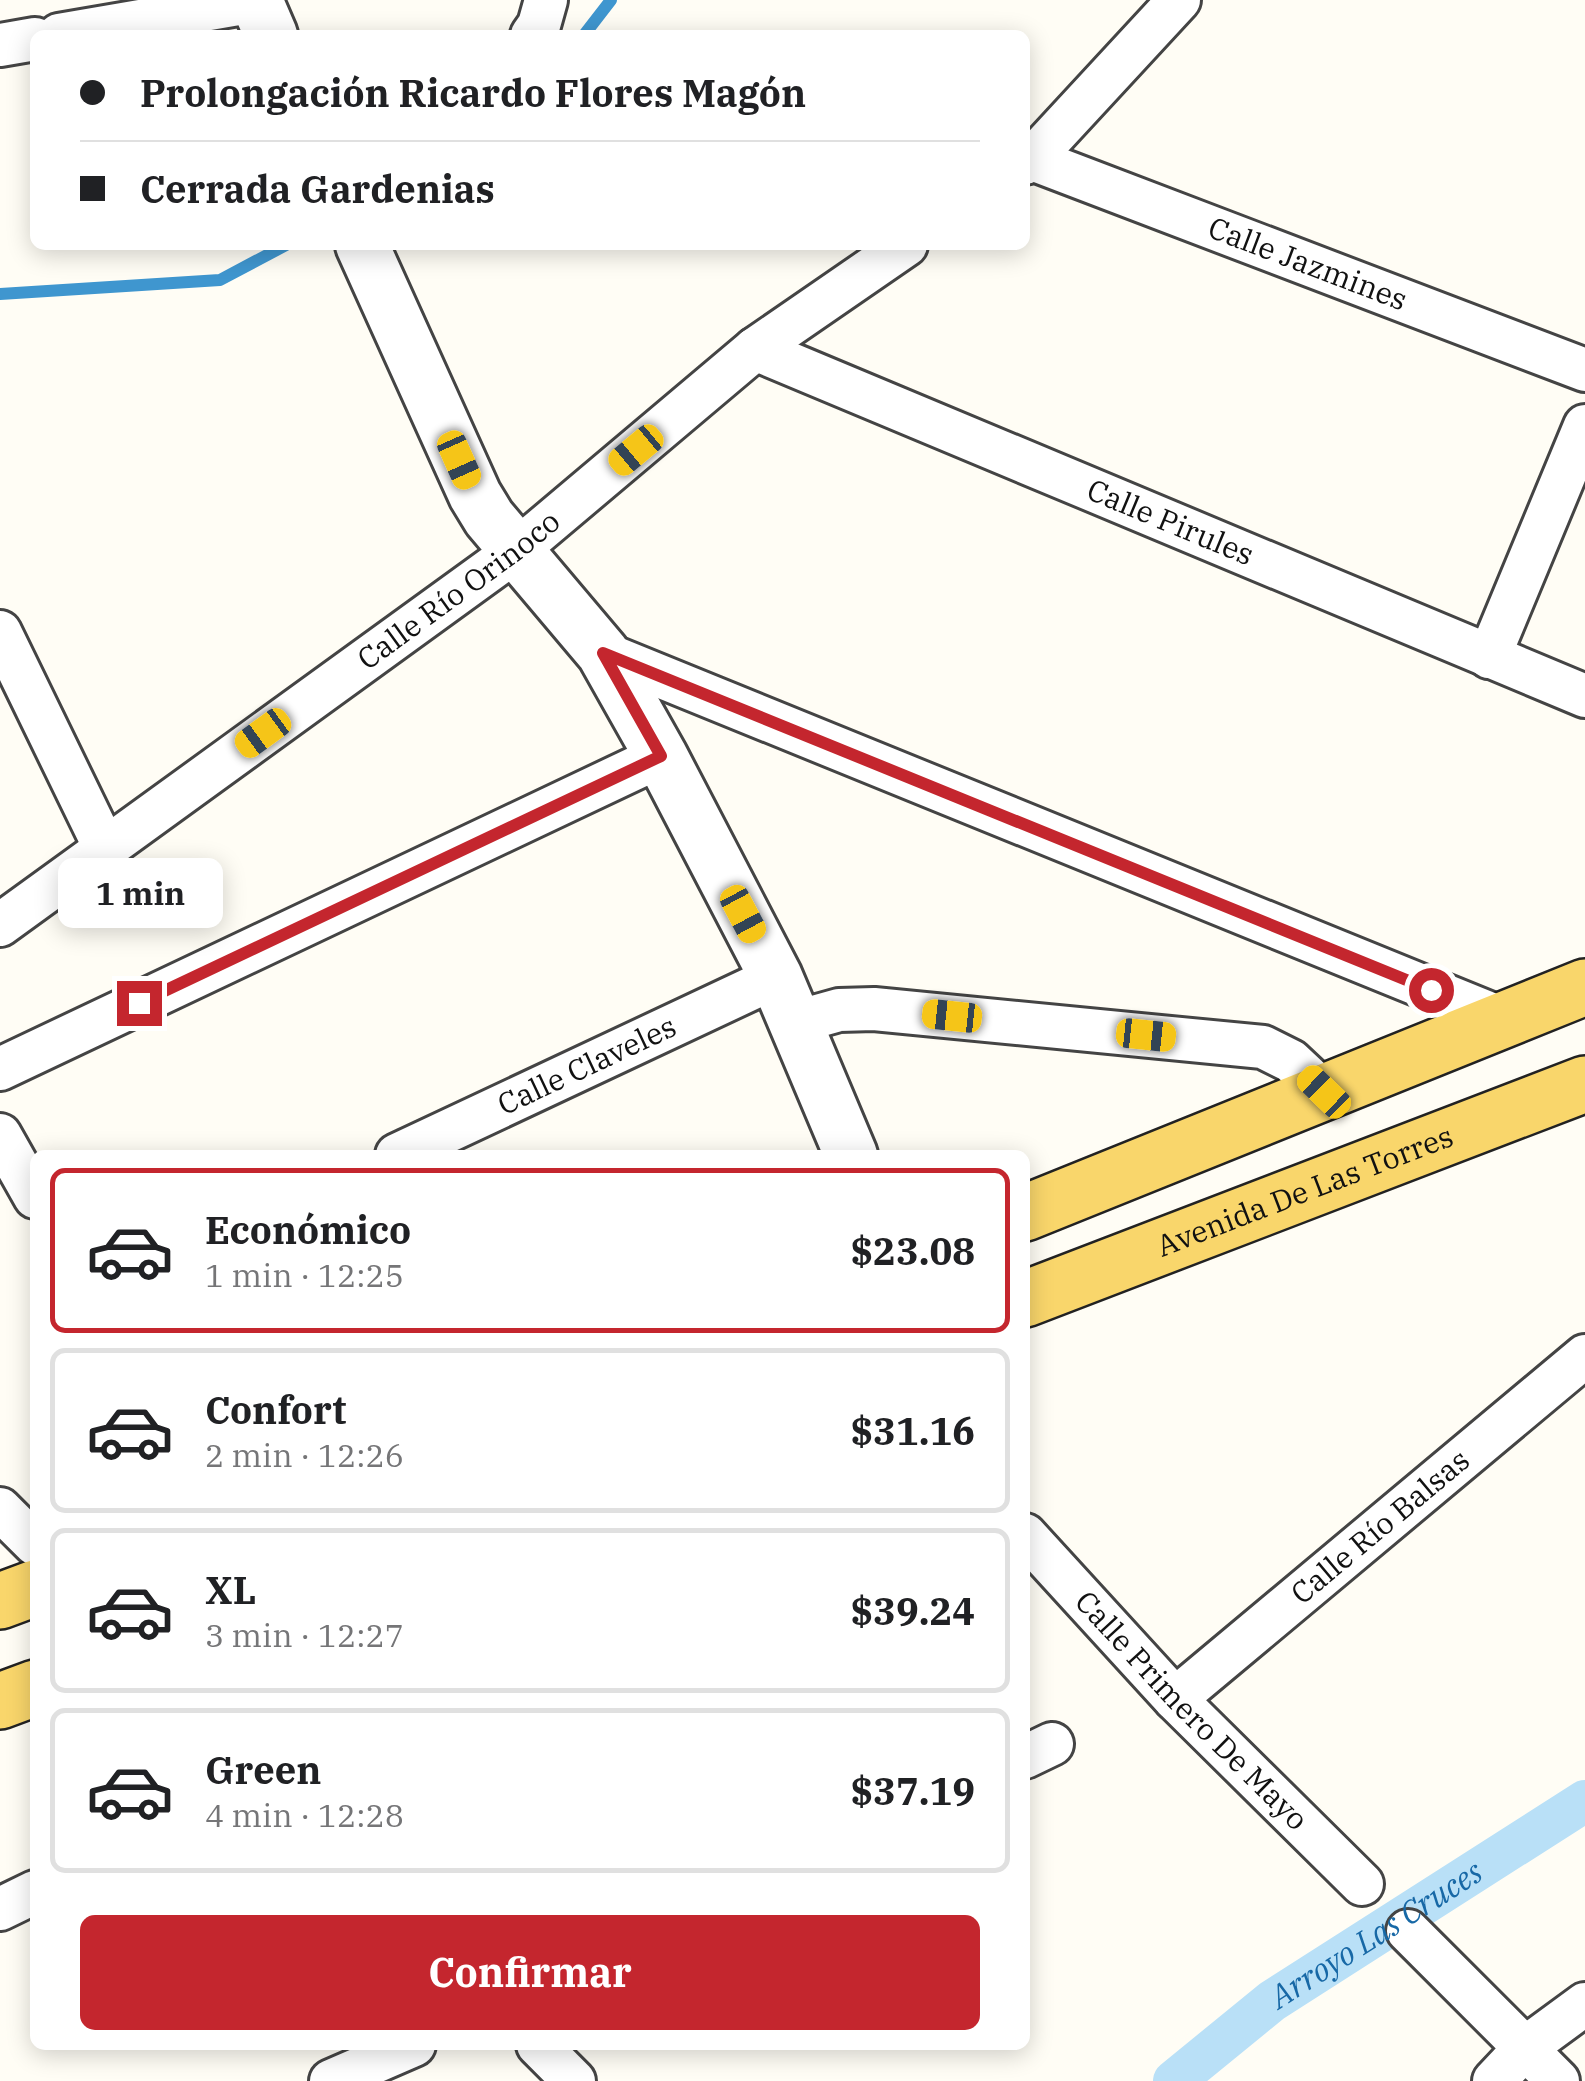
<!DOCTYPE html>
<html lang="es">
<meta charset="utf-8">
<style>
:root{--surface:#fff;--page:#f2f2f2;--text:#202124;--muted:#757577;--line:#e0e0e0;--accent:#c4262e}
body{margin:0;font-family:"IBM Plex Serif",serif;background:var(--page);color:var(--text);height:100vh;display:flex;flex-direction:column;font-size:38px;white-space:nowrap}
*{box-sizing:border-box;margin:0}
p{font-size:32px;color:var(--muted)}
.icon{flex:none;width:55px;height:55px;fill:none;stroke:currentColor;stroke-width:2;stroke-linecap:round;stroke-linejoin:round}
.map{position:relative;flex:1;overflow:hidden}
.panel{position:absolute;left:30px;top:1150px;width:1000px;height:900px;display:flex;flex-direction:column;background:var(--surface);border-radius:15px;box-shadow:0 5px 25px #0003}
.panel>*{flex:none}
.guide{position:absolute;left:30px;top:30px;width:1000px;height:220px;border-radius:15px;box-shadow:0 5px 25px #0003;display:grid;align-content:center;height:220px;padding:0 50px;background:var(--surface)}
.end{position:absolute;width:45px;height:45px;margin:-22px;border:12px solid #c4262e;background:#fff;box-shadow:0 0 0 5px #fff}
.from{border-radius:50%}
.bubble{position:absolute;height:70px;border-radius:15px;background:var(--surface);box-shadow:0 5px 25px #0003;font-size:32px;font-weight:700;line-height:70px;text-align:center}
.car{position:absolute;width:30px;height:60px;margin:-30px -15px;border-radius:12px;box-shadow:0 0 8px 2px #0007;background:linear-gradient(#f5c518 24%,#345 0 40%,#f5c518 0 76%,#345 0 86%,#f5c518 0)}
.guide b{display:flex;align-items:center;gap:35px;height:95px;font-size:38px}
.guide b+b{border-top:2px solid var(--line)}
.guide i{width:25px;height:25px;background:var(--text)}
ul{padding:18px 0 0;list-style:none}
li{display:flex;align-items:center;gap:30px;height:165px;margin:0 20px 15px;padding:0 30px;border:5px solid var(--line);border-radius:15px}
li div{flex:1}
li b{display:block;font-size:38px}
li em{font-style:normal;font-weight:700}
li.on{border-color:var(--accent)}
li>.icon{width:90px;height:90px;stroke-width:1.5}
.action{display:flex;gap:20px;margin-top:auto;padding:20px 50px}
.action a{flex:1;height:115px;border-radius:15px;background:var(--accent);color:#fff;font-size:40px;font-weight:700;line-height:115px;text-align:center}
.map>svg:first-child{display:block}
.lines{fill:none;stroke-linecap:round;stroke-linejoin:round}
.stream{stroke:#3f96cf;stroke-width:12}
.canal{stroke:#b9e0f7;stroke-width:42}
.minor-casing{stroke:#444;stroke-width:48}
.tertiary-casing{stroke:#444;stroke-width:58}
.primary-casing{stroke:#222;stroke-width:60}
.minor{stroke:#fff;stroke-width:42}
.tertiary{stroke:#fff;stroke-width:52}
.primary{stroke:#f9d66b;stroke-width:55}
.route{stroke:#c4262e;stroke-width:12}
.labels{text-anchor:middle;stroke-width:10;stroke-linejoin:round;paint-order:stroke}
.street-label{font-size:30px;fill:#111;stroke:#fff}
.water-label{font-size:32px;font-style:italic;fill:#1768a6;stroke:#fff}
</style>
<div class="map">
<svg width="1585" height="2081" viewBox="0 0 1585 2081">
<rect width="100%" height="100%" fill="#fffdf5"/>
<g class="lines">
<g class="stream">
<path d="M584 35 611 0"/>
<path d="M0 294 220 280 286 245"/>
</g>
<path class="canal" id="s1" d="M1174 2081 1272 2001 1585 1801"/>
<g class="minor-casing">
<g id="minor">
<path d="M59 35 256 1"/>
<path d="M532 35 539 25 546 0"/>
<path d="M0 45 35 39"/>
<path id="s2" d="M1032 159 1585 370"/>
<path d="M1025 163 1032 159 1179 0"/>
<path id="s3" d="M755 349 1585 696"/>
<path d="M0 632 105 848"/>
<path d="M603 653 1503 1019"/>
<path d="M1489 657 1585 426"/>
<path id="s4" d="M0 925 517 550 755 349 906 245"/>
<path d="M796 1022 839 1010 874 1009 1263 1047 1291 1061 1324 1092"/>
<path d="M0 1069 661 756"/>
<path d="M0 1135 35 1197"/>
<path id="s5" d="M397 1155 776 977"/>
<path d="M0 1509 35 1544"/>
<path id="s6" d="M1025 1535 1175 1699 1362 1884"/>
<path id="s7" d="M1175 1699 1585 1356"/>
<path d="M1025 1757 1052 1744"/>
<path d="M0 1909 35 1892"/>
<path d="M1408 1931 1558 2081"/>
<path d="M538 2045 574 2081"/>
<path d="M331 2081 414 2045"/>
<path d="M1494 2081 1525 2048 1585 2004"/>
</g>
</g>
<g class="tertiary-casing">
<g id="tertiary">
<path d="M256 0 271 35"/>
<path d="M362 245 475 495 489 518 603 653 661 756 776 977 851 1155"/>
</g>
</g>
<g class="primary-casing">
<g id="primary">
<path d="M1025 1213 1585 987"/>
<path id="s8" d="M1025 1299 1585 1084"/>
<path d="M0 1601 35 1588"/>
<path d="M0 1701 35 1688"/>
</g>
</g>
<use href="#minor" class="minor"/>
<use href="#tertiary" class="tertiary"/>
<use href="#primary" class="primary"/>
</g>
<g class="lines">
<path class="route" d="M139 1003 661 756 603 653 1431 990"/>
</g>
<g class="labels">
<g class="street-label">
<text dy="10" stroke="none"><textPath href="#s2" startOffset="295">Calle Jazmines</textPath></text>
<text dy="10" stroke="none"><textPath href="#s3" startOffset="450">Calle Pirules</textPath></text>
<text dy="10" stroke="none"><textPath href="#s4" startOffset="568">Calle Río Orinoco</textPath></text>
<text dy="10" stroke="none"><textPath href="#s5" startOffset="210">Calle Claveles</textPath></text>
<text dy="10" stroke="none"><textPath href="#s8" startOffset="300">Avenida De Las Torres</textPath></text>
<text dy="10" stroke="none"><textPath href="#s7" startOffset="268">Calle Río Balsas</textPath></text>
<text dy="10" stroke="none"><textPath href="#s6" startOffset="242">Calle Primero De Mayo</textPath></text>
</g>
<g class="water-label">
<text dy="11" stroke="none"><textPath href="#s1" startOffset="250">Arroyo Las Cruces</textPath></text>
</g>
</g>
</svg>
<i class="end from" style="left:1431px;top:990px"></i>
<i class="end" style="left:139px;top:1003px"></i>
<div class="bubble" style="left:58px;top:858px;width:165px">1 min</div>
<i class="car" style="left:636px;top:450px;rotate:230deg"></i>
<i class="car" style="left:459px;top:460px;rotate:156deg"></i>
<i class="car" style="left:263px;top:733px;rotate:234deg"></i>
<i class="car" style="left:743px;top:914px;rotate:152deg"></i>
<i class="car" style="left:952px;top:1016px;rotate:276deg"></i>
<i class="car" style="left:1146px;top:1035px;rotate:96deg"></i>
<i class="car" style="left:1324px;top:1092px;rotate:314deg"></i>
<div class="guide">
<b><i class="from"></i>Prolongación Ricardo Flores Magón</b>
<b><i></i>Cerrada Gardenias</b>
</div>
<section class="panel">
<ul>
<li class="on"><svg class="icon" aria-label="car" viewBox="0 0 24 24"><path d="M5 17H2v-5l4-1 3-4h7l3 4 3 1v5h-3M9 17h6M6 11h13"/><circle cx="7" cy="17" r="2"/><circle cx="17" cy="17" r="2"/></svg><div><b>Económico</b><p>1 min · 12:25</p></div><em>$23.08</em></li>
<li><svg class="icon" aria-label="car" viewBox="0 0 24 24"><path d="M5 17H2v-5l4-1 3-4h7l3 4 3 1v5h-3M9 17h6M6 11h13"/><circle cx="7" cy="17" r="2"/><circle cx="17" cy="17" r="2"/></svg><div><b>Confort</b><p>2 min · 12:26</p></div><em>$31.16</em></li>
<li><svg class="icon" aria-label="car" viewBox="0 0 24 24"><path d="M5 17H2v-5l4-1 3-4h7l3 4 3 1v5h-3M9 17h6M6 11h13"/><circle cx="7" cy="17" r="2"/><circle cx="17" cy="17" r="2"/></svg><div><b>XL</b><p>3 min · 12:27</p></div><em>$39.24</em></li>
<li><svg class="icon" aria-label="car" viewBox="0 0 24 24"><path d="M5 17H2v-5l4-1 3-4h7l3 4 3 1v5h-3M9 17h6M6 11h13"/><circle cx="7" cy="17" r="2"/><circle cx="17" cy="17" r="2"/></svg><div><b>Green</b><p>4 min · 12:28</p></div><em>$37.19</em></li>
</ul>
<div class="action"><a>Confirmar</a></div>
</section>
</div>
